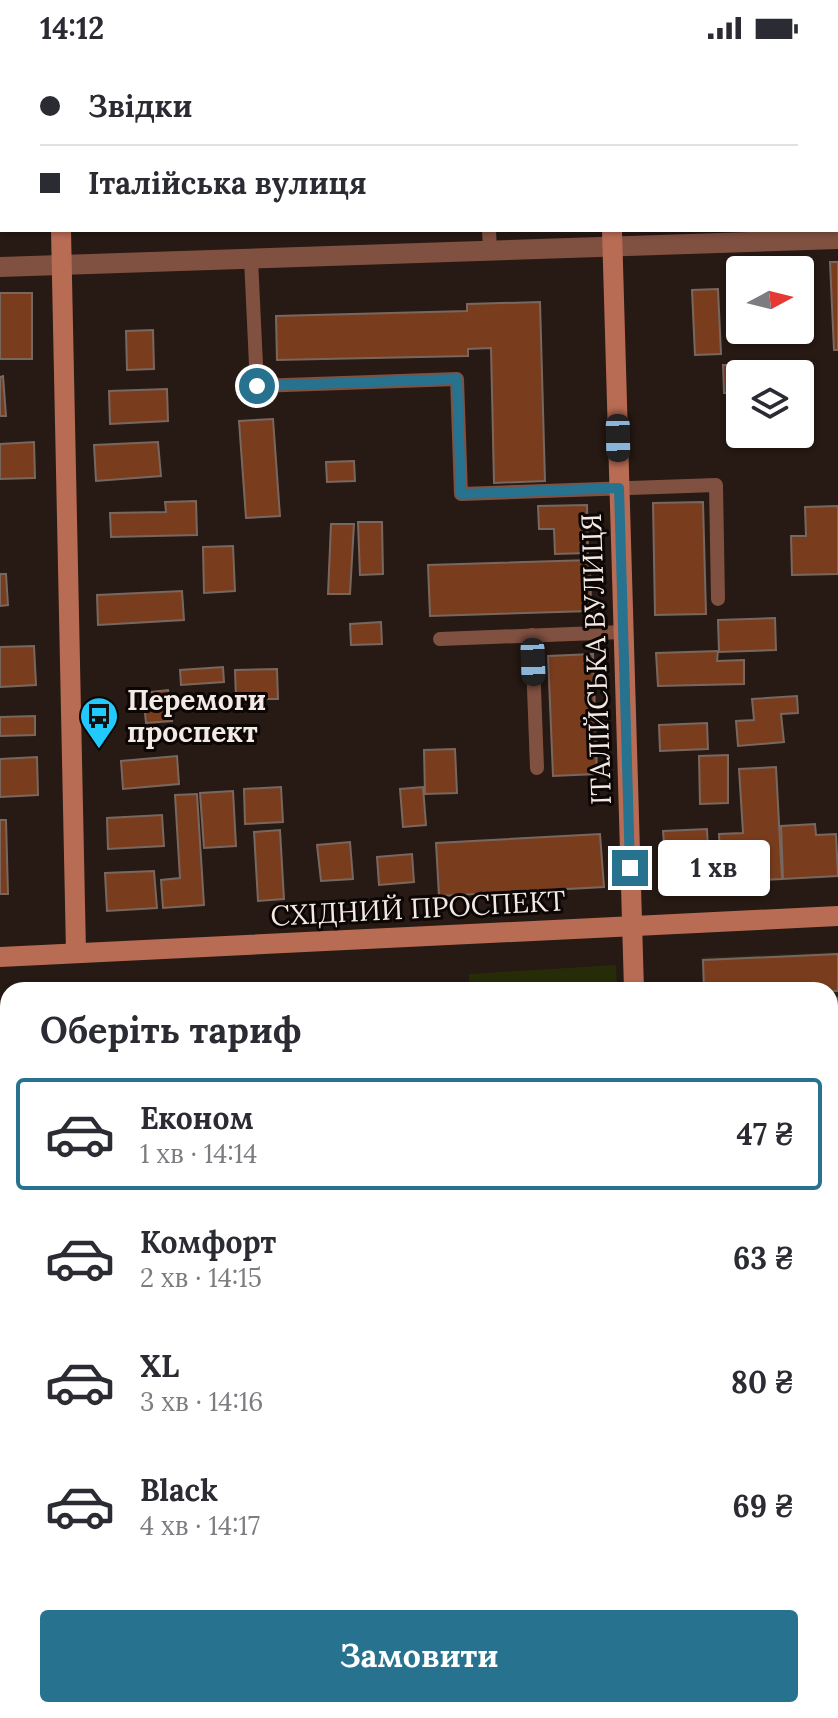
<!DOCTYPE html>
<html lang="uk">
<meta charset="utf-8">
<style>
:root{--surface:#fff;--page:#f7f7f7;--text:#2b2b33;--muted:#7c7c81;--line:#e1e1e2;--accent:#27728e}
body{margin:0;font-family:Lora,serif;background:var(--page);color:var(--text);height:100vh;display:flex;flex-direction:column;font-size:30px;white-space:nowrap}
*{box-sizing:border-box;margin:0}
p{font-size:26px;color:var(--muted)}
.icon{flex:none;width:44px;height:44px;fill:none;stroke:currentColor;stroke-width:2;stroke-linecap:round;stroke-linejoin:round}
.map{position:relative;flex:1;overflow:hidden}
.side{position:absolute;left:0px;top:926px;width:838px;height:736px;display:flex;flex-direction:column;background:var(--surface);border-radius:24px 24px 0 0;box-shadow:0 2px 6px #0004}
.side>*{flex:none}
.hud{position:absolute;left:0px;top:0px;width:838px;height:176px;box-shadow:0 2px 6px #0004;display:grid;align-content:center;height:176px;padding:0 40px;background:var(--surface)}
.needle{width:52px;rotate:83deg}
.controls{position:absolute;left:726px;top:200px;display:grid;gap:16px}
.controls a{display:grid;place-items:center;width:88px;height:88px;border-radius:8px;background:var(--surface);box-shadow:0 2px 6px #0004;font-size:40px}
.end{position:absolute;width:36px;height:36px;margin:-18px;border:10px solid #27728e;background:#fff;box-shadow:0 0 0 4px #fff}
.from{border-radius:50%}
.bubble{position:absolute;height:56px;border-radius:8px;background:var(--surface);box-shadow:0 2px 6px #0004;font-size:26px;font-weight:700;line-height:56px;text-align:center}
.car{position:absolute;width:24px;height:48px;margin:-24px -12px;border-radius:10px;box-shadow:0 0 6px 2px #0007;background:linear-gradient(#222 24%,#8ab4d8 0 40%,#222 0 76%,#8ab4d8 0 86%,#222 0)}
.hud b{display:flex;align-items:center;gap:28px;height:76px;font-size:30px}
.hud b+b{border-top:2px solid var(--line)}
.hud i{width:20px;height:20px;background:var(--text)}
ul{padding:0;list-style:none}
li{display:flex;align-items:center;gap:24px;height:112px;margin:0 16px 12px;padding:0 24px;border:4px solid transparent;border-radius:8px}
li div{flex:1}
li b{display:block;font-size:30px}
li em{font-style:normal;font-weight:700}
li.current{border-color:var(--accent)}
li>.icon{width:72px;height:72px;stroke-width:1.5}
h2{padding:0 40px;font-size:36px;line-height:96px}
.button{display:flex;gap:16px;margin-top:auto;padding:16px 40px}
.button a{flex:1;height:92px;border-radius:8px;background:var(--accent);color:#fff;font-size:32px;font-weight:700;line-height:92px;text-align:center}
.status{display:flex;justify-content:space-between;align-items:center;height:56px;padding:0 40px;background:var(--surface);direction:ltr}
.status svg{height:22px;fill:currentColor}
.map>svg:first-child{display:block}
.commercial{fill:#2b2313}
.industrial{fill:#2f1e26}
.green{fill:#252c07}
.building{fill:#793d1e;stroke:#78675f;stroke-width:2}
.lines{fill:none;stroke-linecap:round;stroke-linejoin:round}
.lane{stroke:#805041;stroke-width:14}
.street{stroke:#805041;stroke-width:20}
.secondary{stroke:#b96c54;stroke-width:20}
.rail-casing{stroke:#cdc3be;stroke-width:9}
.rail{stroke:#0c0604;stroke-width:6;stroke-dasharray:18;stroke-linecap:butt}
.route{stroke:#27728e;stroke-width:10}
.labels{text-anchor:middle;stroke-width:6;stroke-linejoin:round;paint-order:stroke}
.street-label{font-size:28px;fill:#f3e9e5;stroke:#0c0604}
.poi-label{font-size:28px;font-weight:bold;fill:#f3e9e5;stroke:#0c0604;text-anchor:start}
</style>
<div class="status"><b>14:12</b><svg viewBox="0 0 49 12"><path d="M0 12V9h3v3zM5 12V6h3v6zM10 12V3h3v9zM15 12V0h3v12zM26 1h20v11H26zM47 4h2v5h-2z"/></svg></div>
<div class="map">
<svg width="838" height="1662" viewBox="0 0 838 1662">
<rect width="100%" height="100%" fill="#271913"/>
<path class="commercial" d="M838 896V1195L830 1194V934H703L701 901Z"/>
<path class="industrial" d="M830 1361H838V1662H0V1395H8V1654H830Z"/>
<g class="green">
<path d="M616 909 617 934H469V918Z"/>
<rect x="830" y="1265" width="8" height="62"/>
</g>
<g class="building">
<rect x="166" y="0" width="59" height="2"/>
<rect x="511" y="0" width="52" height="2"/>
<rect x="641" y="0" width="102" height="2"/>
<path d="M788 0H838V6L836 2Z"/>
<rect x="0" y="80" width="2" height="33"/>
<path d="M0 145 2 174 10 175H0Z"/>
<path d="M830 206H838V294H834Z"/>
<path d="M787 207V214H751V209Z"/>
<path d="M718 233 721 298 695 299 692 234Z"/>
<rect x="0" y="237" width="32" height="66"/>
<path d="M540 246 545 425 494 427 491 292 468 293V300L277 304 276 260 467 255V248Z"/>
<path d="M153 274 154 313 127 314 126 275Z"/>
<path d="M723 309H760V318H740V337H724Z"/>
<path d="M3 320 6 360H0V321Z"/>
<path d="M167 333 168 365 110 368 109 335Z"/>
<path d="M273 363 280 460 246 462 239 365Z"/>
<path d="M34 386 35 422 0 423V388Z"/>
<path d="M158 386 161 420 96 425 94 389Z"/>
<path d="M354 405 355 425 327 426 326 406Z"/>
<path d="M196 445 197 479 111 481 110 457 166 456 165 446Z"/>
<path d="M703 446 706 558 655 559 653 447Z"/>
<path d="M587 449 588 497 555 498 554 473H539L538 450Z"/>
<path d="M838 450V518L792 519 791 480H806L805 451Z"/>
<path d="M358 466H382L383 518 360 519Z"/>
<path d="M331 468H354L350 538H328Z"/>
<path d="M233 490 235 535 204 537 203 491Z"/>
<path d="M590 504 591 555 430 560 428 509Z"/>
<path d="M0 518H6L8 549 0 550Z"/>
<path d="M182 535 184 564 98 569 97 539Z"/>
<path d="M775 562 776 594 719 596 718 564Z"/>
<path d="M381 566 382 588 351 589 350 568Z"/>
<path d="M34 590 36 629 0 631V591Z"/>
<path d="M718 595 717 605 744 604V628L658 630 656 597Z"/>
<path d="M593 598 597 718 553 720 548 600Z"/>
<path d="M223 611 224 626 181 629 180 614Z"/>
<path d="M277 613 278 643H236L235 614Z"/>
<path d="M168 634 172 665 146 667 143 637Z"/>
<path d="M797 640 798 657 781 658 784 686 738 690 736 665 754 664 752 643Z"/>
<path d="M35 660V679L0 680V661Z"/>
<path d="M707 667 708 693 660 695 659 669Z"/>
<path d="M455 693 457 737 425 738 424 694Z"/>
<path d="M728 699V747L700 748 699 700Z"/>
<path d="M177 700 179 728 123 733 121 705Z"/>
<path d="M37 701 38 739 0 741V703Z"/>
<path d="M776 711 782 823 746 825 744 800 720 801 719 778 743 777 739 713Z"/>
<path d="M281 731 283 766 245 768 244 733Z"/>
<path d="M423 731 426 769 403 771 400 733Z"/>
<path d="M233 735 236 790 204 792 200 737Z"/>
<path d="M197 738 204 849 163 852 161 824 180 822 175 739Z"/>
<path d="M162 759 164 790 108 793 107 762Z"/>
<path d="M0 764H6L8 838H0Z"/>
<path d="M815 768 816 779 836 778 838 820 783 823 781 770Z"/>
<path d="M707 773 708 793 684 794V800L665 801 663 775Z"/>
<path d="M280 774 284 843 258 845 254 776Z"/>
<path d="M600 778 604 831 439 840 436 787Z"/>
<path d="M350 786 353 823 321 825 317 789Z"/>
<path d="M412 798 414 826 379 829 377 801Z"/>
<path d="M726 801V815L706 816V823L679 825 677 807Z"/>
<path d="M154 815 157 852 107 855 105 817Z"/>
<path d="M838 898V935L704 934 703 904Z"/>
<rect x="0" y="960" width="8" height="46"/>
<path d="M830 1396H838V1453L830 1454Z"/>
<path d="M0 1496H8V1654H38V1662H0Z"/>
<rect x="354" y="1654" width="229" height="8"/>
<path d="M671 1654H824V1662H672Z"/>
</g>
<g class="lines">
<g class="lane">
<path d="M256 0V2"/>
<path d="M483 0V2"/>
<path d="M489 174 490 196"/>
<path d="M251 203 257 330 457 323 461 438 716 429 718 543"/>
<path d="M532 579 537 712"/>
<path d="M440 583 623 576"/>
<path d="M830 948H838"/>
<path d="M830 987 833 1080H838"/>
<path d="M830 1473H834"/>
</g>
<path class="street" d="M0 211 838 183"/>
<g class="secondary">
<path d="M58 0V2"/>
<path d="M607 0V2"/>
<path d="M61 174 76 896"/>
<path d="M612 174 634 934"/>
<path d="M0 901 838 860"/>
<path d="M830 1345 838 1344"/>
<path d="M0 1383 8 1382"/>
</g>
<g class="rail-casing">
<g id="rail">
<path d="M0 1154 8 1155"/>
<path d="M0 1172 8 1173"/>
<path d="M0 1190H8"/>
<path d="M0 1221 8 1222"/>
<path d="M0 1249H8"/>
<path d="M830 1252 838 1253"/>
<path d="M0 1305 8 1304"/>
</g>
</g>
<use href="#rail" class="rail"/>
</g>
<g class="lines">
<path class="route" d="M257 330 457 323 461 438 619 432 630 812"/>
</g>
<defs>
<g id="bus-pin" transform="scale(2)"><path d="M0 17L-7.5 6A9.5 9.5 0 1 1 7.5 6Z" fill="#22c9fd" stroke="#0c0604"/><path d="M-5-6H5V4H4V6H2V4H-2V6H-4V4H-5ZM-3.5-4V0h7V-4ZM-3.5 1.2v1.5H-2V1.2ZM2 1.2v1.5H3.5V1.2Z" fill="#111"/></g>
</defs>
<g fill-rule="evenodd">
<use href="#bus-pin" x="99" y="660"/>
</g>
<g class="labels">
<g class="street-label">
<text transform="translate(596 603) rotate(-92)" y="10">ІТАЛІЙСЬКА ВУЛИЦЯ</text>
<text transform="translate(418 852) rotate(-3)" y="10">СХІДНИЙ ПРОСПЕКТ</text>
</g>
<g class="poi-label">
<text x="127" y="654">Перемоги<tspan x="127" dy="32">проспект</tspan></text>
</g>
</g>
</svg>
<div class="controls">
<a><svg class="needle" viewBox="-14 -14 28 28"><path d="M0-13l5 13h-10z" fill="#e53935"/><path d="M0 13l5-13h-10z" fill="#7c7c81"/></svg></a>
<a><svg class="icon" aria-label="layers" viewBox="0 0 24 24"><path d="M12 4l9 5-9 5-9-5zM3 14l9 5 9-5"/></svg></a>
</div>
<i class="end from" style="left:257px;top:330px"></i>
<i class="end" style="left:630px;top:812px"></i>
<div class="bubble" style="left:658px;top:784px;width:112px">1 хв</div>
<i class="car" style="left:618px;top:382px;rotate:179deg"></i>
<i class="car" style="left:533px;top:606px;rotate:178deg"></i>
<div class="hud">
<b><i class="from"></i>Звідки</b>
<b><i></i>Італійська вулиця</b>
</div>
<section class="side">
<h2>Оберіть тариф</h2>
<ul>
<li class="current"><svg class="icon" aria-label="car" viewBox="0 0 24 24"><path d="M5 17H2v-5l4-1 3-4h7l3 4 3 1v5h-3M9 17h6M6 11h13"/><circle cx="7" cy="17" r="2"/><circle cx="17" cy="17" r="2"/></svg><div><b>Економ</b><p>1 хв · 14:14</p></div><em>47 ₴</em></li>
<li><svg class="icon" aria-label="car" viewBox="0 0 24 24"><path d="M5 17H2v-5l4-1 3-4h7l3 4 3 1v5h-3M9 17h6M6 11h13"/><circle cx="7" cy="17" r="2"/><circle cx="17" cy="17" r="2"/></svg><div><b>Комфорт</b><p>2 хв · 14:15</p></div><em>63 ₴</em></li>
<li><svg class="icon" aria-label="car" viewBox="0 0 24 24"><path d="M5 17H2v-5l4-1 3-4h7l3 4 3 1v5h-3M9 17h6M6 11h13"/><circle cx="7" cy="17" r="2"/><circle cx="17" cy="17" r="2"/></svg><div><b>XL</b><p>3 хв · 14:16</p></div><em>80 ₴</em></li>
<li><svg class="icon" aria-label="car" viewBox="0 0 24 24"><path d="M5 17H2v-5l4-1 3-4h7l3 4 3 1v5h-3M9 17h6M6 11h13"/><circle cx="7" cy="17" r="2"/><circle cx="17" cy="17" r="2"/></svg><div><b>Black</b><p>4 хв · 14:17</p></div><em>69 ₴</em></li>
</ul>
<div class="button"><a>Замовити</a></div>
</section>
</div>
